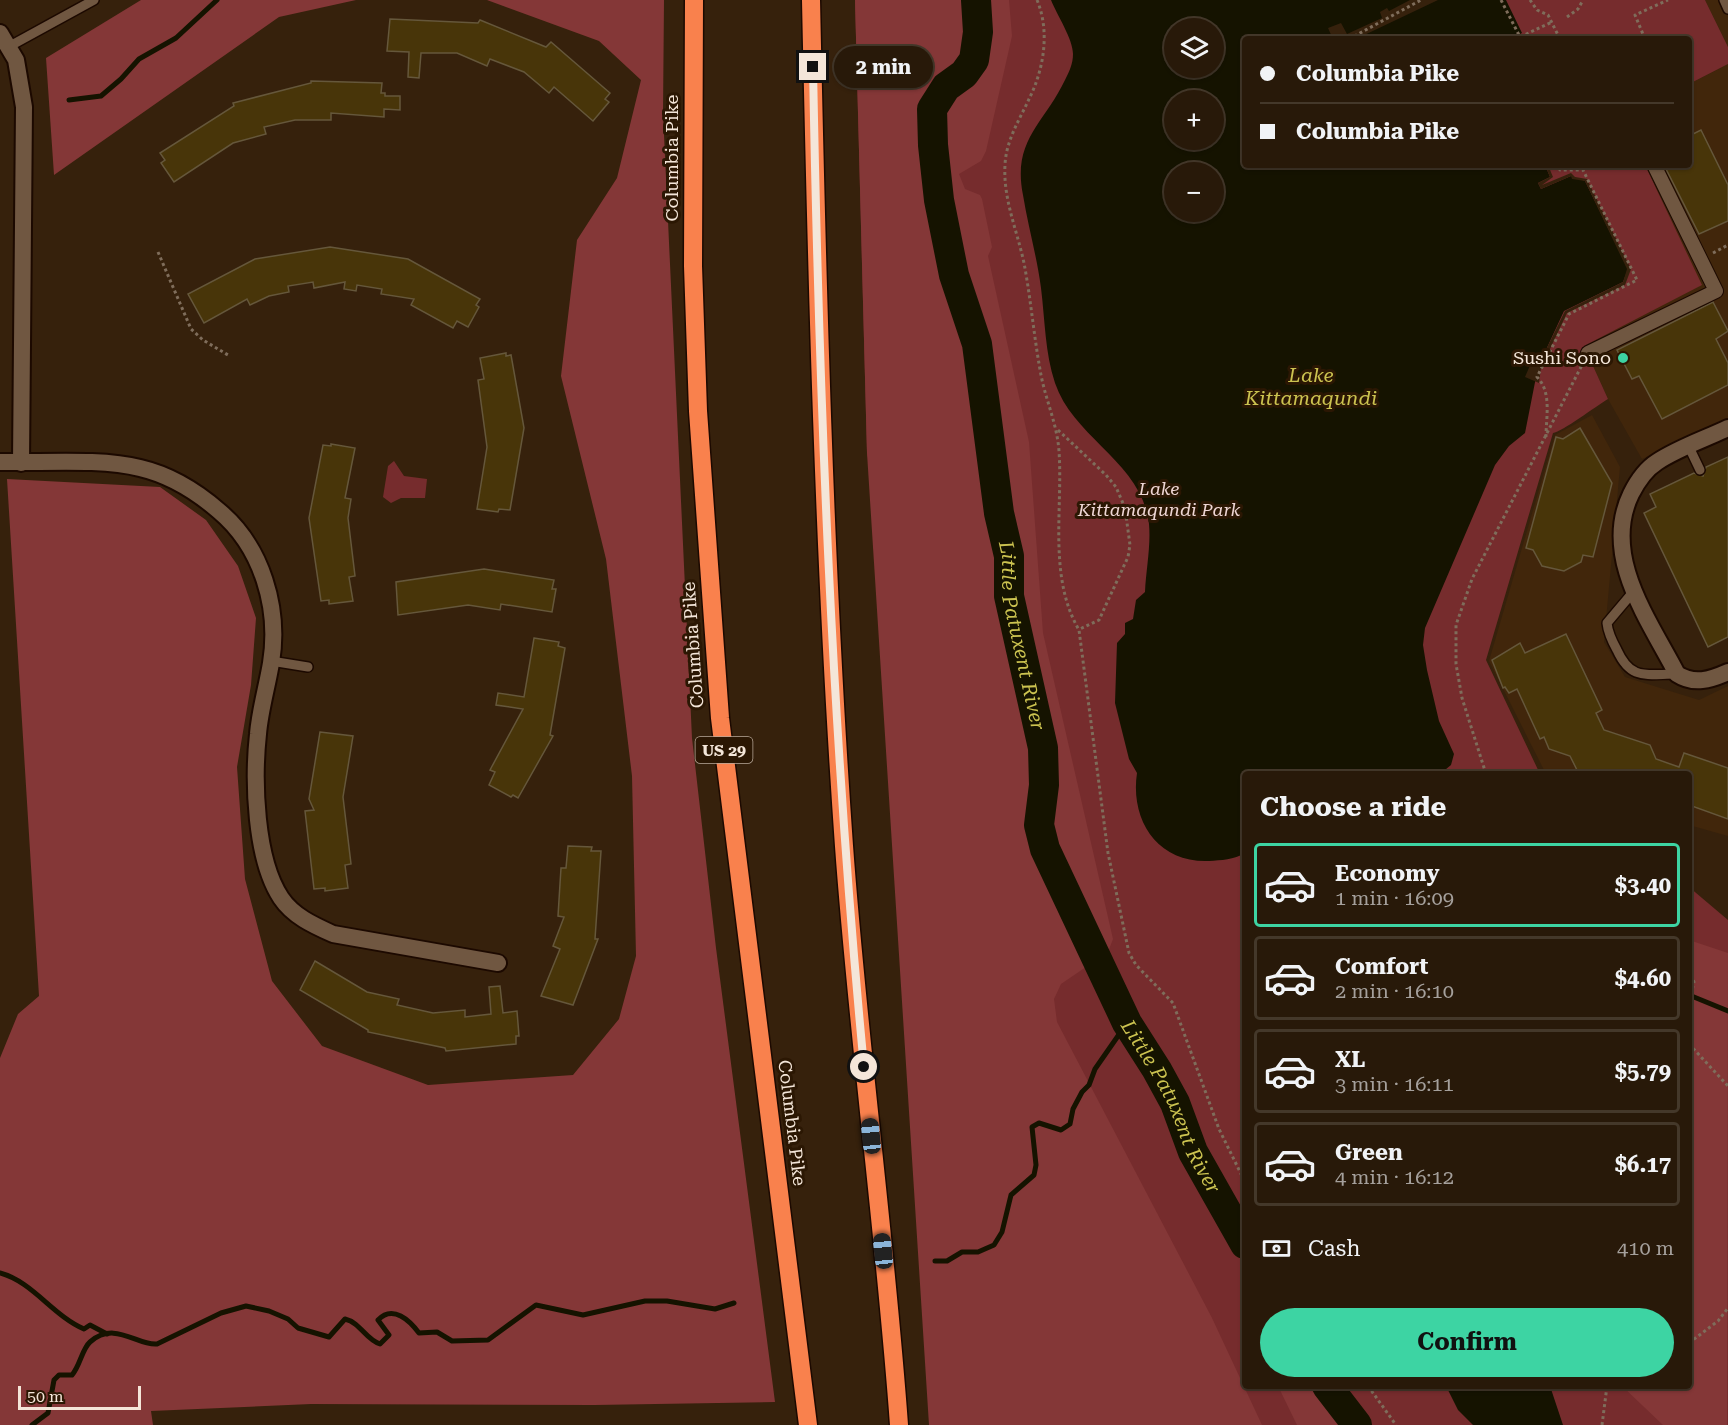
<!DOCTYPE html>
<meta charset="utf-8">
<style>
:root{--surface:#281909;--page:#342617;--text:#f1f3f6;--muted:#a5a09c;--line:#44382a;--accent:#3dd4a3}
body{margin:0;font-family:"Roboto Serif",serif;background:var(--page);color:var(--text);height:100vh;display:flex;flex-direction:column;font-size:22px;white-space:nowrap}
*{box-sizing:border-box;margin:0}
p{font-size:20px;color:var(--muted)}
.icon{flex:none;width:33px;height:33px;fill:none;stroke:currentColor;stroke-width:2;stroke-linecap:round;stroke-linejoin:round}
.map{position:relative;flex:1;overflow:hidden}
.details{position:absolute;left:1242px;top:771px;width:450px;height:618px;display:flex;flex-direction:column;background:var(--surface);border-radius:6px;box-shadow:0 2px 4px #0004,0 0 0 2px var(--line)}
.details>*{flex:none}
.guide{position:absolute;left:1242px;top:36px;width:450px;height:132px;border-radius:6px;box-shadow:0 2px 4px #0004,0 0 0 2px var(--line);display:grid;align-content:center;height:132px;padding:0 18px;background:var(--surface)}
.buttons{position:absolute;left:1164px;top:18px;display:grid;gap:12px}
.buttons a{display:grid;place-items:center;width:60px;height:60px;border-radius:50%;background:var(--surface);box-shadow:0 2px 4px #0004,0 0 0 2px var(--line);font-size:30px}
.scale{position:absolute;left:18px;bottom:15px;width:123px;box-sizing:border-box;padding-left:6px;border:3px solid #f4e6d9;border-top:0;font-size:16px;line-height:21px;white-space:nowrap;color:#f4e6d9;-webkit-text-stroke:4px #2b1703;paint-order:stroke}
.end{position:absolute;width:27px;height:27px;margin:-14px;border:8px solid #f4e6d9;background:#111;box-shadow:0 0 0 3px #111}
.from{border-radius:50%}
.bubble{position:absolute;height:42px;border-radius:21px;background:var(--surface);box-shadow:0 2px 4px #0004,0 0 0 2px var(--line);font-size:20px;font-weight:700;line-height:42px;text-align:center}
.car{position:absolute;width:18px;height:36px;margin:-18px -9px;border-radius:8px;box-shadow:0 0 4px 2px #0007;background:linear-gradient(#222 24%,#8ab4d8 0 40%,#222 0 76%,#8ab4d8 0 86%,#222 0)}
.guide b{display:flex;align-items:center;gap:21px;height:57px;font-size:22px}
.guide b+b{border-top:2px solid var(--line)}
.guide i{width:15px;height:15px;background:var(--text)}
ul{padding:0;list-style:none}
li{display:flex;align-items:center;gap:18px;height:84px;margin:0 12px 9px;padding:0 6px;border:3px solid var(--line);border-radius:6px}
li div{flex:1}
li b{display:block;font-size:22px}
li em{font-style:normal;font-weight:700}
li.selected{border-color:var(--accent)}
li>.icon{width:54px;height:54px;stroke-width:1.5}
h2{padding:0 18px;font-size:27px;line-height:72px}
.pay{display:flex;align-items:center;gap:15px;height:66px;padding:0 18px;font-size:22px}
.pay p{margin-inline-start:auto}
.button{display:flex;gap:12px;margin-top:auto;padding:12px 18px}
.button a{flex:1;height:69px;border-radius:36px;background:var(--accent);color:#111;font-size:24px;font-weight:700;line-height:69px;text-align:center}
.map>svg:first-child{display:block}
.built{fill:#41260b}
.green{fill:#762c2d;fill-rule:evenodd}
.forest{fill:#843737}
.water{fill:#151300;fill-rule:evenodd}
.pier{fill:#36210c}
.lines{fill:none;stroke-linecap:round;stroke-linejoin:round}
.stream{stroke:#151300;stroke-width:5}
.river{stroke:#151300;stroke-width:30}
.building{fill:#483509;stroke:#65573b;stroke-width:1.5}
.service-casing{stroke:#1c0900;stroke-width:12}
.pedestrian-casing{stroke:#1c0900;stroke-width:16}
.minor-casing{stroke:#1c0900;stroke-width:20}
.motorway-casing{stroke:#1c0900;stroke-width:21}
.path{stroke:#7f6d5b;stroke-width:3;stroke-dasharray:3 3;stroke-linecap:butt}
.service{stroke:#705741;stroke-width:9}
.pedestrian{stroke:#705741;stroke-width:14}
.minor{stroke:#705741;stroke-width:16}
.motorway{stroke:#f9814d;stroke-width:18}
.route{stroke:#f4e6d9;stroke-width:8}
.poi-dot{fill:#3dd4a3;stroke:#2b1703;stroke-width:2}
.labels{text-anchor:middle;stroke-width:6;stroke-linejoin:round;paint-order:stroke}
.shield{fill:#2b1703;stroke:#b8a899;stroke-width:1.5}
.shield-label{font-size:16px;font-weight:bold;fill:#f4e6d9}
.street-label{font-size:18px;fill:#f4e6d9;stroke:#2b1703}
.poi-label{font-size:18px;fill:#f4e6d9;stroke:#2b1703;text-anchor:end}
.park-label{font-size:18px;font-style:italic;fill:#efd7d5;stroke:#2b1703}
.water-label{font-size:20px;font-style:italic;fill:#ccc350;stroke:#2b1703}
</style>
<div class="map">
<svg width="1728" height="1425" viewBox="0 0 1728 1425">
<rect width="100%" height="100%" fill="#36210c"/>
<g class="built">
<path d="M1705 0H1728V47Z"/>
<path d="M1728 64V419L1642 459 1608 399 1584 346 1701 285 1645 165H1689V84Z"/>
<path d="M1592 415 1620 467 1604 642 1625 677 1699 700 1728 686V836L1689 825V774H1546L1489 661 1555 435Z"/>
</g>
<g class="green">
<path d="M855 0H1705L1728 47V64L1689 84V39H1245V165H1645L1702 285 1584 346 1608 399C1596 406 1562 432 1553 433L1486 660 1540 774H1245V1386H1689V887L1728 920V1425H1082L867 453ZM1174 28H1214V68H1174ZM1174 100H1214V140H1174ZM1174 172H1214V212H1174Z"/>
<path d="M394 461 404 476 427 479 425 498H401L391 503 383 497 388 466Z"/>
</g>
<g class="forest">
<path d="M141 0H356L279 17 54 175 46 58Z"/>
<path d="M487 0H664L663 113 692 738 716 948 775 1402 594 1405 311 1404 151 1411 153 1425H0V1058L18 1014 39 996 7 479 160 487 206 520 238 566 256 618 251 685 237 767 245 879 272 981 322 1046 428 1085 573 1075 619 1019 636 956 632 776 606 559 561 376 577 240 617 178 641 80 599 41Z"/>
<path d="M855 0H1009L1012 36 986 151 981 161 959 174 965 189 980 195 982 199 992 247 988 256 1029 442 1043 633 1113 939 1108 952 1061 984 1054 999 1057 1022 1212 1318 1262 1425H929L867 453Z"/>
<path d="M1689 940 1728 953 1727 1425H1663L1622 1386H1689Z"/>
<path d="M1278 1386H1344L1371 1425H1297Z"/>
</g>
<g class="water">
<path d="M1051 0H1506L1522 33 1510 39H1245V165H1545L1550 177 1538 183 1541 189 1571 176 1585 181 1628 269 1623 282 1564 311 1538 367 1525 433 1509 446 1495 465 1425 628 1423 645 1427 670 1439 721 1454 754 1451 765 1440 774H1245V853C1234 860 1221 860 1209 861 1157 863 1130 820 1137 773L1129 759 1115 703 1117 643 1125 634V623L1133 619 1136 600 1145 592C1146 570 1151 546 1149 524 1142 462 1074 439 1055 383 1045 353 1045 320 1041 288 1037 257 1028 226 1023 195 1012 140 1044 124 1065 80 1069 72 1073 64 1073 54 1073 39 1057 15 1051 0ZM1174 28H1214V68H1174ZM1174 100H1214V140H1174ZM1174 172H1214V212H1174Z"/>
<path d="M1446 1386H1550L1563 1425H1473L1458 1410Z"/>
</g>
<g class="pier">
<path d="M1410 0H1438L1356 39H1333L1328 28 1341 23 1347 34 1382 18 1380 12 1387 8 1389 11Z"/>
<path d="M1545 165H1548L1553 177 1542 185 1571 173 1575 177 1587 179 1631 269 1625 285 1567 313 1541 368 1539 383 1525 377 1531 363 1538 366 1565 311 1623 282 1627 269 1585 181 1572 179 1571 176 1541 189 1538 183 1550 177Z"/>
</g>
<g class="lines">
<g class="stream">
<path d="M69 100 101 96 121 79 139 59 176 38 217 0"/>
<path d="M1689 995 1728 1011"/>
<path d="M935 1261H947L962 1252H978L994 1245 1002 1232 1011 1195 1034 1175 1036 1165 1032 1127 1039 1123 1061 1130 1070 1124 1073 1109 1082 1092 1089 1085 1095 1069 1127 1023"/>
<path d="M0 1273C33 1282 52 1315 84 1329L90 1325 107 1334"/>
<path d="M32 1425 48 1413 54 1380 59 1375H72C80 1366 82 1349 90 1342 115 1320 137 1346 157 1344L221 1313 246 1306 269 1311 288 1319 298 1328 329 1337 345 1319C361 1323 365 1339 380 1344L389 1335 378 1320C393 1304 410 1321 419 1333L437 1332 452 1341 488 1340 536 1305 583 1315 645 1301H667L715 1309 734 1303"/>
</g>
<g class="river">
<path id="s1" d="M976 0 978 32 974 60 964 74 946 87 932 109 933 145 939 200 954 275 977 344 999 513 1009 556V596L1043 748 1044 785 1039 825 1045 849 1127 1023 1157 1070 1175 1103 1193 1152 1245 1244"/>
<path d="M1327 1386 1357 1425"/>
</g>
</g>
<g class="building">
<path d="M390 19 478 23 480 20 546 47 551 42 610 93 605 99 609 102 593 121 554 87 549 93 524 72 490 59 487 66 457 53H421L419 78 408 77 409 52 387 51Z"/>
<path d="M311 81 382 83 381 93H385V96H400V110L384 109V117L331 113V120H295L264 127 266 134 233 143 174 182 161 163 165 160 160 153 234 106 233 103 311 83Z"/>
<path d="M1701 130 1728 185V221L1699 234 1664 165H1689V136Z"/>
<path d="M330 247 408 259 480 299 476 305 479 307 468 327 457 321 453 328 411 305 414 299 381 294 382 289 357 285 356 291 344 289 345 282 314 288 313 282 288 286 289 292 269 296 250 305 247 299 204 323 188 294 255 259Z"/>
<path d="M1713 302 1728 331 1716 339 1728 363V385L1662 419 1639 376 1632 379 1617 350Z"/>
<path d="M506 353V356L511 355 524 428 510 510 499 509 498 512 477 509 487 447 478 380 484 379 480 358Z"/>
<path d="M1580 428 1612 483 1593 557 1583 555 1581 562 1564 571 1542 566 1533 550 1526 548 1556 437 1563 439Z"/>
<path d="M331 444 355 448 345 498 351 499 348 518 355 576 349 577 353 601 329 604V600L321 601 309 518 323 445 331 446Z"/>
<path d="M1728 457V637L1708 647 1644 513 1656 507 1650 494 1694 473 1703 476 1706 467Z"/>
<path d="M484 569 554 580 552 589H556L552 612 501 604 500 610 468 605 398 615 396 582Z"/>
<path d="M1566 634 1602 710 1596 713 1604 730 1650 745 1656 759 1679 767 1684 753 1728 768V819L1689 805V774H1579L1570 756 1549 749 1544 737 1540 739 1517 689 1509 693 1505 687 1503 688 1492 660 1520 643 1525 653Z"/>
<path d="M534 638 559 642 558 646 565 648 550 735 553 736 518 798 513 795 511 797 489 785 495 772 490 770 523 709 496 705 498 693 524 697Z"/>
<path d="M320 732 353 736 343 797 351 864 345 865 348 888 325 891V888L314 889 305 811 314 810 309 799Z"/>
<path d="M568 846 592 847 591 851H601L595 939H598L573 1005 541 996 560 949 553 946 564 917 558 916 561 868H566Z"/>
<path d="M315 961 367 992 399 999 397 1005 433 1013 465 1010V1017L491 1014 489 987 500 986 503 1013 517 1011 519 1036H516V1044L446 1051 445 1048 368 1032V1030L300 990Z"/>
</g>
<g class="lines">
<g class="service-casing">
<g id="service">
<path d="M1724 0 1728 9"/>
<path d="M10 46 94 0"/>
<path d="M1689 447 1700 470"/>
<path d="M1634 591 1607 623C1608 633 1612 641 1617 650 1631 681 1646 674 1677 674"/>
<path d="M271 661 308 667"/>
</g>
</g>
<g class="pedestrian-casing">
<path id="pedestrian" d="M1588 353 1716 291 1654 165"/>
</g>
<g class="minor-casing">
<g id="minor">
<path d="M0 33 16 60 24 107 21 463"/>
<path d="M1728 428C1705 439 1678 448 1657 462 1646 469 1637 482 1631 494 1601 556 1649 620 1677 674 1694 685 1710 680 1728 672"/>
<path d="M0 462C42 463 101 458 140 468 170 475 196 491 219 511 262 547 280 608 271 663 267 687 260 710 258 734 253 780 255 859 281 898 293 916 313 925 333 934L498 963"/>
</g>
</g>
<g class="motorway-casing">
<g id="motorway">
<path d="M694 0 693 266 698 411 720 718 808 1425"/>
<path d="M811 0C817 282 824 564 844 846 858 1039 885 1232 899 1425"/>
</g>
</g>
<g class="path">
<path d="M1037 0C1050 31 1044 68 1030 97 1020 119 1006 140 1005 165 1003 199 1017 230 1024 263 1031 300 1034 338 1041 375 1046 401 1057 424 1059 451 1063 509 1048 577 1079 630L1108 853 1129 953 1136 965 1173 1003 1219 1129 1245 1182"/>
<path d="M1501 0 1520 37 1552 22"/>
<path d="M1530 0 1537 10 1548 15 1560 39"/>
<path d="M1567 17 1578 9 1583 0"/>
<path d="M1349 39 1421 0"/>
<path d="M1645 39 1635 15 1668 0"/>
<path d="M158 252 191 329 203 340 228 355"/>
<path d="M1713 253 1728 245"/>
<path d="M1058 430 1106 475 1116 487 1125 508 1130 545 1128 557 1099 620 1080 629"/>
<path d="M1546 437C1546 417 1552 392 1537 377L1569 314 1637 280 1583 170H1560L1557 165"/>
<path d="M1486 774 1462 698 1456 664V625L1472 579 1582 365"/>
<path d="M1689 969 1694 982 1689 1005"/>
<path d="M1689 1044 1728 1086"/>
<path d="M1689 1343 1718 1321 1728 1308"/>
<path d="M1368 1386 1396 1425"/>
<path d="M1602 1425 1607 1386"/>
</g>
<use href="#service" class="service"/>
<use href="#pedestrian" class="pedestrian"/>
<use href="#minor" class="minor"/>
<use href="#motorway" class="motorway"/>
</g>
<g class="lines">
<path class="route" d="M813 67C819 401 832 734 864 1067"/>
</g>
<circle class="poi-dot" cx="1623" cy="358" r="6"/>
<g class="labels">
<rect class="shield" x="695.5" y="737" width="57" height="26" rx="4.5"/>
<g class="shield-label">
<text x="724" y="756">US 29</text>
</g>
<g class="street-label">
<text transform="translate(672 158) rotate(-90)" y="6">Columbia Pike</text>
<text transform="translate(693 645) rotate(-94)" y="6">Columbia Pike</text>
<text transform="translate(792 1123) rotate(83)" y="6">Columbia Pike</text>
</g>
<g class="poi-label">
<text x="1611" y="364">Sushi Sono</text>
</g>
<g class="park-label">
<text x="1159" y="495">Lake<tspan x="1159" dy="21">Kittamaqundi Park</tspan></text>
</g>
<g class="water-label">
<text x="1311" y="382">Lake<tspan x="1311" dy="23">Kittamaqundi</tspan></text>
<text dy="7" stroke="none"><textPath href="#s1" startOffset="662">Little Patuxent River</textPath></text>
<text dy="7" stroke="none"><textPath href="#s1" startOffset="1166">Little Patuxent River</textPath></text>
</g>
</g>
</svg>
<div class="buttons">
<a><svg class="icon" aria-label="layers" viewBox="0 0 24 24"><path d="M12 4l9 5-9 5-9-5zM3 14l9 5 9-5"/></svg></a>
<a>+</a>
<a>−</a>
</div>
<div class="scale">50 m</div>
<i class="end from" style="left:864px;top:1067px"></i>
<i class="end" style="left:813px;top:67px"></i>
<div class="bubble" style="left:834px;top:46px;width:99px">2 min</div>
<i class="car" style="left:871px;top:1136px;rotate:354deg"></i>
<i class="car" style="left:883px;top:1251px;rotate:354deg"></i>
<div class="guide">
<b><i class="from"></i>Columbia Pike</b>
<b><i></i>Columbia Pike</b>
</div>
<section class="details">
<h2>Choose a ride</h2>
<ul>
<li class="selected"><svg class="icon" aria-label="car" viewBox="0 0 24 24"><path d="M5 17H2v-5l4-1 3-4h7l3 4 3 1v5h-3M9 17h6M6 11h13"/><circle cx="7" cy="17" r="2"/><circle cx="17" cy="17" r="2"/></svg><div><b>Economy</b><p>1 min · 16:09</p></div><em>$3.40</em></li>
<li><svg class="icon" aria-label="car" viewBox="0 0 24 24"><path d="M5 17H2v-5l4-1 3-4h7l3 4 3 1v5h-3M9 17h6M6 11h13"/><circle cx="7" cy="17" r="2"/><circle cx="17" cy="17" r="2"/></svg><div><b>Comfort</b><p>2 min · 16:10</p></div><em>$4.60</em></li>
<li><svg class="icon" aria-label="car" viewBox="0 0 24 24"><path d="M5 17H2v-5l4-1 3-4h7l3 4 3 1v5h-3M9 17h6M6 11h13"/><circle cx="7" cy="17" r="2"/><circle cx="17" cy="17" r="2"/></svg><div><b>XL</b><p>3 min · 16:11</p></div><em>$5.79</em></li>
<li><svg class="icon" aria-label="car" viewBox="0 0 24 24"><path d="M5 17H2v-5l4-1 3-4h7l3 4 3 1v5h-3M9 17h6M6 11h13"/><circle cx="7" cy="17" r="2"/><circle cx="17" cy="17" r="2"/></svg><div><b>Green</b><p>4 min · 16:12</p></div><em>$6.17</em></li>
</ul>
<div class="pay"><svg class="icon" aria-label="cash" viewBox="0 0 24 24"><path d="M3 7h18v10H3z"/><circle cx="12" cy="12" r="2"/></svg>Cash<p>410 m</p></div>
<div class="button"><a>Confirm</a></div>
</section>
</div>
